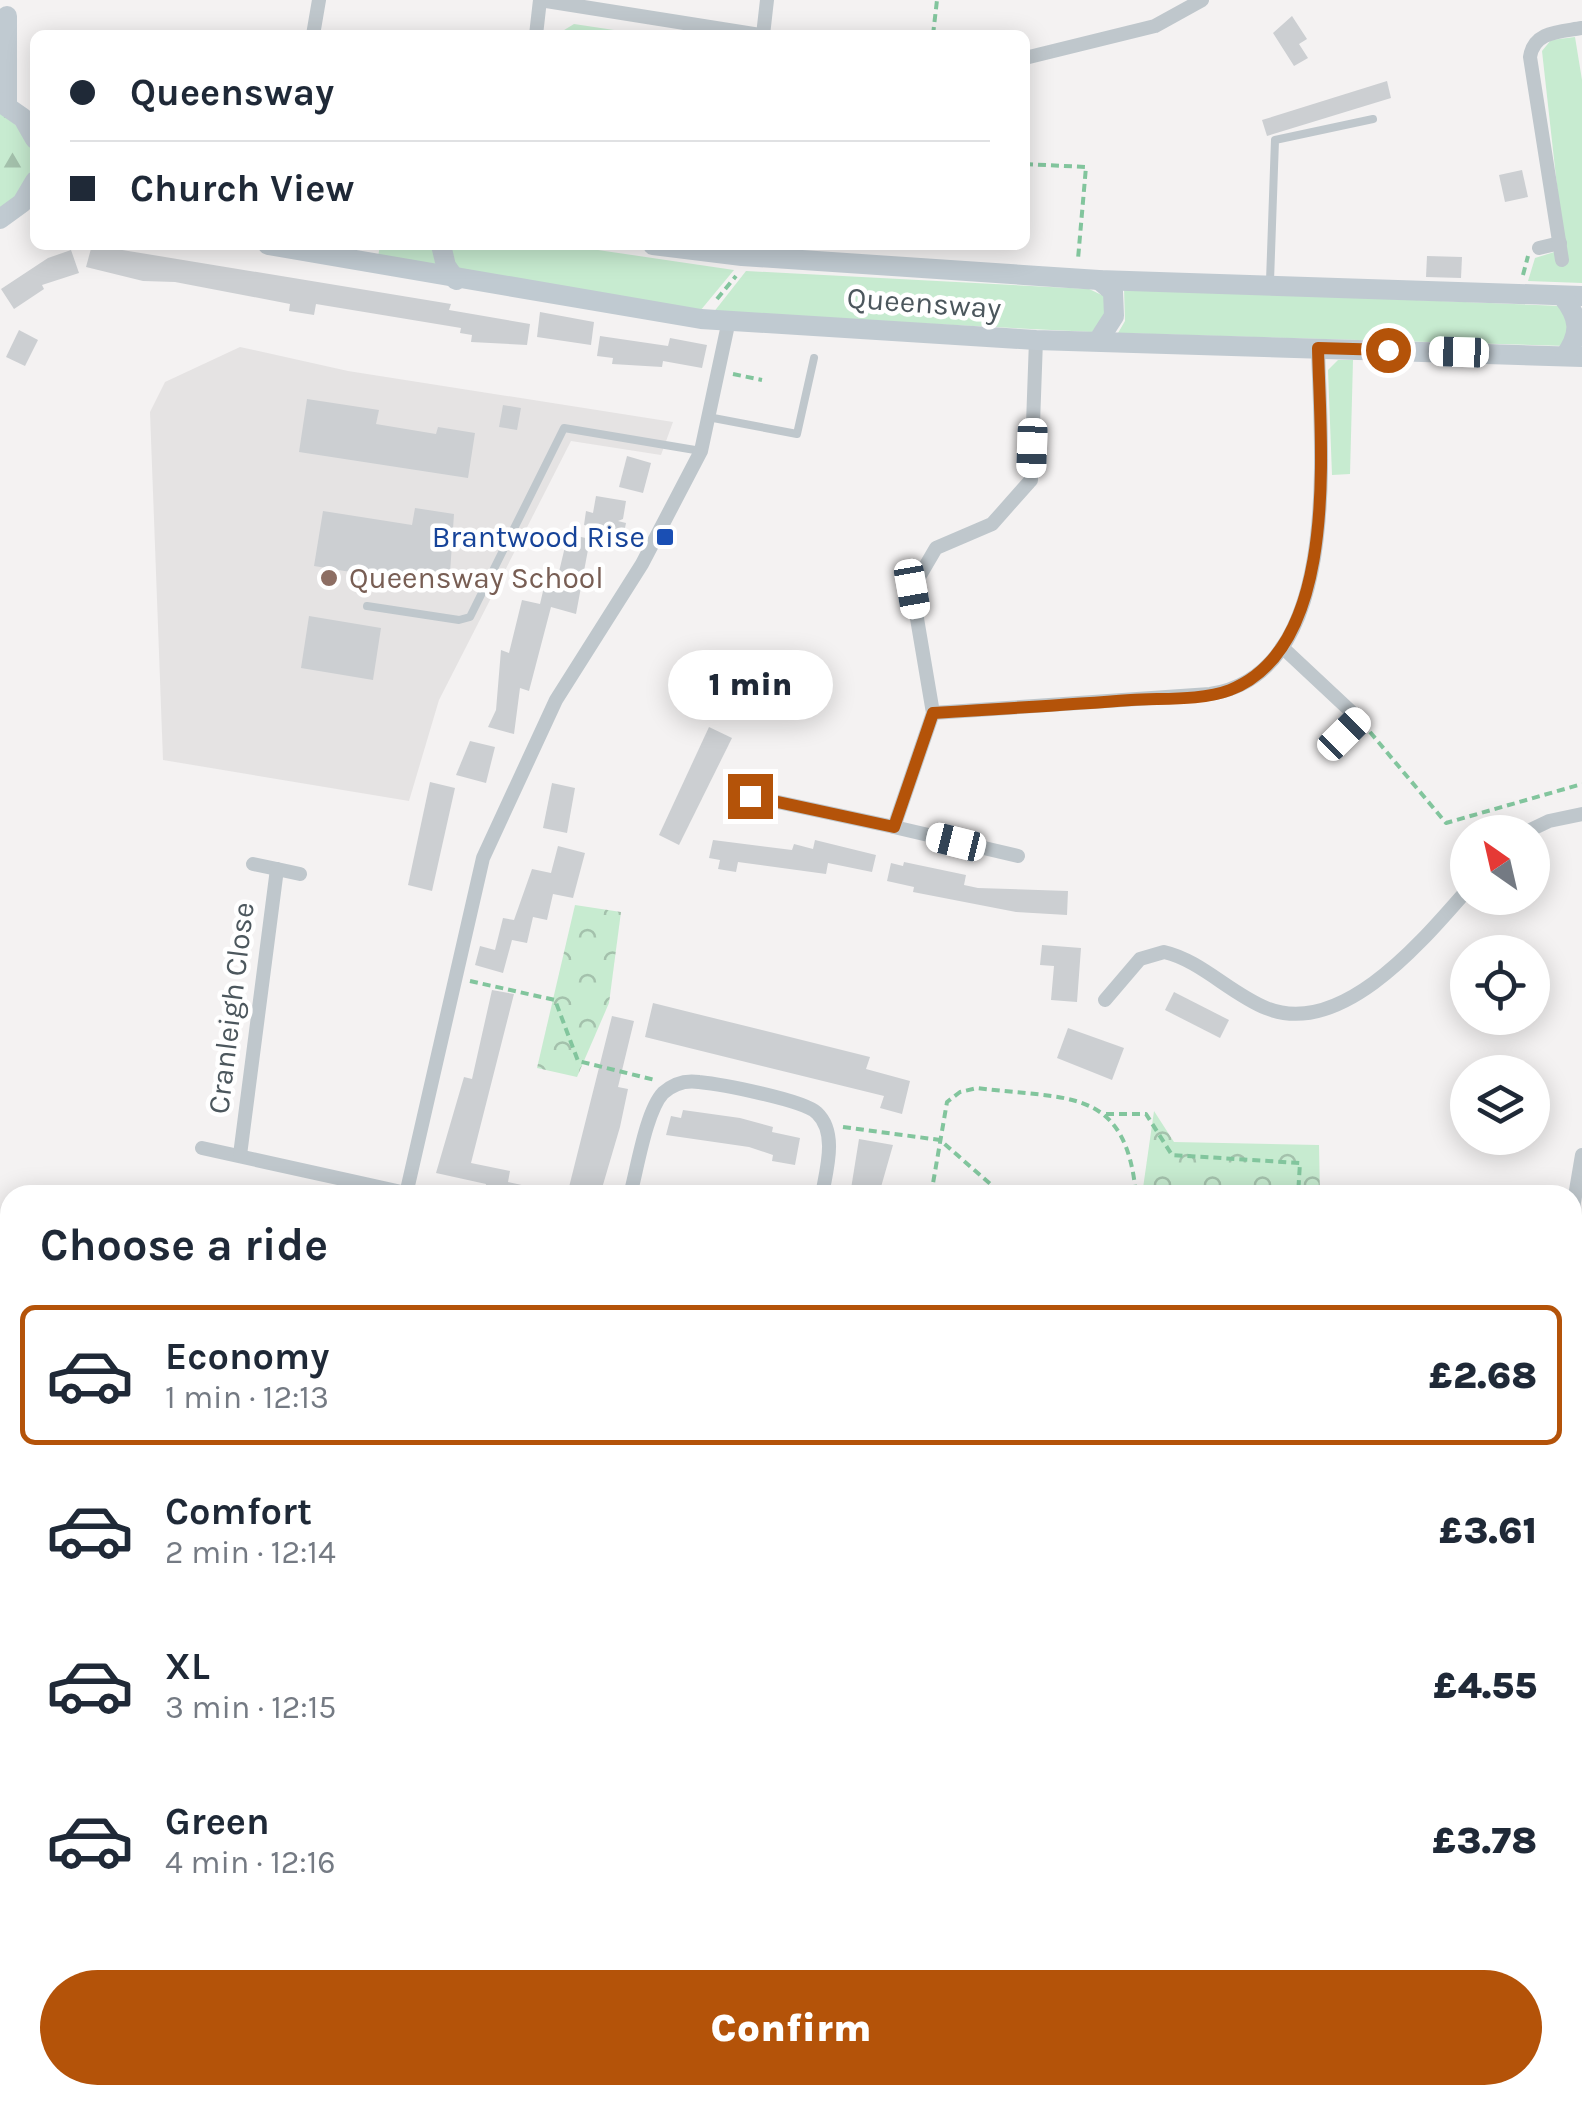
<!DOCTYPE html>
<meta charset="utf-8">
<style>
:root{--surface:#fff;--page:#f2f2f3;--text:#1f2937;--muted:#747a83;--line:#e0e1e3;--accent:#b45309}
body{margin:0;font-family:Karla,sans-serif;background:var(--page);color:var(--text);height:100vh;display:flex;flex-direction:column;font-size:38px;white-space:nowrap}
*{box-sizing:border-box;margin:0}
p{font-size:32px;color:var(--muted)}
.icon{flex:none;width:55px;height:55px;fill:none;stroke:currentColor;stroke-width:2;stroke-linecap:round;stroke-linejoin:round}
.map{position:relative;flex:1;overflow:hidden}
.side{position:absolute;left:0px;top:1185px;width:1582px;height:920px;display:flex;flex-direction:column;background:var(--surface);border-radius:30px 30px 0 0;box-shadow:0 5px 25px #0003}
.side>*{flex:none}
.guide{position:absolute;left:30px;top:30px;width:1000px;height:220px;border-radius:15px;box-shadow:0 5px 25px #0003;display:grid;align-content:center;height:220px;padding:0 40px;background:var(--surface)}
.needle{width:65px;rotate:326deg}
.fabs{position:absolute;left:1450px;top:815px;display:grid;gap:20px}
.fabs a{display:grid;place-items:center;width:100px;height:100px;border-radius:50%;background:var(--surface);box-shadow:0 5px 25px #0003;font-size:50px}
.end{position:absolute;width:45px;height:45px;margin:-22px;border:12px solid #b45309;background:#fff;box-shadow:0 0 0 5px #fff}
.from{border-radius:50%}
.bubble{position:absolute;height:70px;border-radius:35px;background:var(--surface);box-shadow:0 5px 25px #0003;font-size:32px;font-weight:800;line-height:70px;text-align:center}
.car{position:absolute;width:30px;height:60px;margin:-30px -15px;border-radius:12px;box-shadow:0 0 8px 2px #0007;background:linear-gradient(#fff 24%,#345 0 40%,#fff 0 76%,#345 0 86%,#fff 0)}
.guide b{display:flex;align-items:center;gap:35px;height:95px;font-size:38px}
.guide b+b{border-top:2px solid var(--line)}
.guide i{width:25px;height:25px;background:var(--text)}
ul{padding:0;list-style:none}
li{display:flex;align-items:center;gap:30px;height:140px;margin:0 20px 15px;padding:0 20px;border:5px solid transparent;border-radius:15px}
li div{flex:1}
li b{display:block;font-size:38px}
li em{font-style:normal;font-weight:800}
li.current{border-color:var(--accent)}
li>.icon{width:90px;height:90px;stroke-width:1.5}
h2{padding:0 40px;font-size:45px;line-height:120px}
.action{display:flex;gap:20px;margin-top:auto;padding:20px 40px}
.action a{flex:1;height:115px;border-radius:60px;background:var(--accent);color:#fff;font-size:40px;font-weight:800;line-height:115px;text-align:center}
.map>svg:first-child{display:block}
.education{fill:#e5e3e3}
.grass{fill:#c7ebd0}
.forest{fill:url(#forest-firs)}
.park{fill:url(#park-crowns)}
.building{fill:#cccfd2}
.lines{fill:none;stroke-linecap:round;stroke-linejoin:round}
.path{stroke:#82c59d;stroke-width:4;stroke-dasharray:8 5;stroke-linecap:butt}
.lane{stroke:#bfc7cc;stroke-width:8}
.street{stroke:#bfc7cc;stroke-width:14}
.secondary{stroke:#c0cad1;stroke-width:20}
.primary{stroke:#b5c4cd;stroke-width:22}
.route{stroke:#b45309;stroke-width:12}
.transit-dot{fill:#1a4fb4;stroke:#fff;stroke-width:4}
.education-dot{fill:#8d6e63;stroke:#fff;stroke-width:4}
.labels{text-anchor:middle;stroke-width:9;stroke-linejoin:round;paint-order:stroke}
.street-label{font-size:30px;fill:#4c575d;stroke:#fff}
.transit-label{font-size:30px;fill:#164399;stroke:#fff;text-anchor:end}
.education-label{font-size:30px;fill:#785e54;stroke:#fff;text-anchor:start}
</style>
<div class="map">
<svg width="1582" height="2105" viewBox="0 0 1582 2105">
<defs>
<pattern id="forest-firs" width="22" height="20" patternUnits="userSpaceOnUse" patternTransform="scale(2.5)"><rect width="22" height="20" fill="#c7ebd0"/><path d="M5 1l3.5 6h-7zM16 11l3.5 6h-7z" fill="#a4c1ac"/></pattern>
<pattern id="park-crowns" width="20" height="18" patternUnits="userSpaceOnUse" patternTransform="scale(2.5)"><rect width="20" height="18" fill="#c7ebd0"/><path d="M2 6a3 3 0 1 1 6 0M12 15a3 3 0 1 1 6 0" fill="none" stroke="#a4c1ac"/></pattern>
</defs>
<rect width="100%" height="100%" fill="#f4f2f2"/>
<path class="education" d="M240 347 348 371 673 422 661 455 571 441 439 700 409 801 163 760 150 412 165 382Z"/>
<g class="grass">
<path d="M574 24 614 30V35H556Z"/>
<path d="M1575 37 1582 80V283L1528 281 1535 258 1564 249 1542 51 1551 40Z"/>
<path d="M380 245H433L436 270 378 257Z"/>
<path d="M451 245H564L734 270 700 311 462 273 451 263Z"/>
<path d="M746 271 1089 289 1106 297 1107 313 1092 332 713 313Z"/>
<path d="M1124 288 1560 306 1567 315V346L1118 333 1125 321Z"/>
<path d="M1338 360H1353L1350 474 1332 475 1328 370Z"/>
<path d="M1582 1212V1366L1573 1378V1259Z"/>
</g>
<path class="forest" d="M0 110C46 150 40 172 0 213Z"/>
<g class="park">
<path d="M575 905 621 912 609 1003 577 1077 537 1068Z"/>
<path d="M1154 1111 1174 1142 1319 1145 1320 1195H1142Z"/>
</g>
<g class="building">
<path d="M1292 16 1307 39 1299 44 1308 58 1294 66 1273 33Z"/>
<path d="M1387 81 1391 98 1267 136 1262 120Z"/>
<path d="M1522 170 1528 197 1505 202 1499 175Z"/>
<path d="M92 245 451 304 449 310 530 324 527 345 471 342 472 335 460 333 461 328 316 304 314 315 289 311 290 304 175 282 143 281 86 267Z"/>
<path d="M71 250 79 273 42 285 44 289 14 309 1 289 48 258Z"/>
<path d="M1427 256 1462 257 1461 278 1426 277Z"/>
<path d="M540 312 594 322 591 345 537 337Z"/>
<path d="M19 330 38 340 25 366 6 357Z"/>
<path d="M600 336 668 346 670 338 707 345 702 368 663 361 662 367 612 364 613 358 597 356Z"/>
<path d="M307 399 379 410 376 424 436 434 438 427 475 433 468 478 299 452Z"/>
<path d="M503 405 521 408 517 430 499 427Z"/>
<path d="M627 456 651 463 643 493 619 487Z"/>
<path d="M596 496 626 501 623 519 618 521 626 523 624 533 584 525 586 511 593 513Z"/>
<path d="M415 508 454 514 449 588 314 566 323 511 412 525Z"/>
<path d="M568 534 590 539 576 614 551 607 529 691 520 688 514 734 488 727 496 710 501 650 509 653 522 600 540 604 547 574 558 576Z"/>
<path d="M309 616 381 628 373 680 301 668Z"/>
<path d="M709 727 732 738 679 845 659 835Z"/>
<path d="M470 741 495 747 486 783 456 775Z"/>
<path d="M430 782 455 788 432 891 408 885Z"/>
<path d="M552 783 575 788 567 833 543 828Z"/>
<path d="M713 840 792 850 794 844 813 849 815 840 876 855 872 872 828 863 826 874 738 862 736 872 718 869 720 860 709 858Z"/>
<path d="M558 846 585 853 573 898 553 894 547 920 533 917 527 943 512 940 503 973 475 965 480 946 495 950 503 918 514 920 532 869 551 873Z"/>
<path d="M904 862 966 875 964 885 978 888 1068 891 1067 915 1016 912 913 892 914 887 887 881 891 863 903 866Z"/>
<path d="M1042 945 1081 948 1077 1002 1051 1000 1054 966 1040 965Z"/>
<path d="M492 990 514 994 471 1163 510 1171 508 1182 540 1189V1195H484L486 1184 436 1173 464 1077 472 1079Z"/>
<path d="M1174 992 1229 1020 1220 1038 1165 1010Z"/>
<path d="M653 1003 870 1057 866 1069 910 1081 902 1114 880 1108 884 1096 645 1037Z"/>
<path d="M612 1016 634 1021 618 1087 628 1089 620 1127 600 1195H567Z"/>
<path d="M1068 1028 1124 1048 1112 1080 1057 1058Z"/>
<path d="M683 1110 740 1118 773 1127 772 1132 800 1138 795 1165 772 1161 773 1155 749 1147 666 1135 671 1116 681 1118Z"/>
<path d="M859 1139 893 1145 879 1194 850 1195Z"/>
</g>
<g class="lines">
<g class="path">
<path d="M933 35 937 0"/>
<path d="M1025 164 1086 167 1078 259"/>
<path d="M1523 275 1528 256"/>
<path d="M717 299 736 276"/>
<path d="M733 374 762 380"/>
<path d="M1370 732 1446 823 1582 784"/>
<path d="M470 981 555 1000 578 1061 655 1080"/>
<path d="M1106 1114H1146L1172 1155 1300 1163 1298 1195"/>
<path d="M843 1127 940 1140 1003 1195"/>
<path d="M931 1195 947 1102 960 1092 977 1088C1067 1100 1126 1085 1136 1195"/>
<path d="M1572 1765 1582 1768"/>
<path d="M455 2095 458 2105"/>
<path d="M1226 2095 1260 2105"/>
<path d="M469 2105 491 2095"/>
</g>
<g class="lane">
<path d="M1270 281 1275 140 1373 119"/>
<path d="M708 417 797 434 814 358"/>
<path d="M367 606 459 620 470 617 564 428 701 451"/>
<path d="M3 1336 8 1228"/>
</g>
<g class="street">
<path d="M540 0 760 35"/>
<path d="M313 35 319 0"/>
<path d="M536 35 540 0"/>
<path d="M763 35 767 0"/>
<path d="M1025 58 1155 26 1202 0"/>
<path d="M1539 248 1560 243"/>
<path d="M1562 260 1530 57C1534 31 1560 32 1582 28"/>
<path d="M1282 647 1359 719 1343 734"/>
<path d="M933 713 1210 694C1345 674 1320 443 1318 347"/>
<path d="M750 796 894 827 933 713 912 589 936 548 992 524 1031 480 1036 340"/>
<path d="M894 827 1018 856"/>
<path d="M1526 832 1549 821 1582 814"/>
<path d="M253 864 277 869"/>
<path d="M1105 1000 1140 959 1164 952C1200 960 1231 994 1266 1008 1342 1039 1424 939 1468 889"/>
<path d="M202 1148 415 1195"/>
<path d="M240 1155 277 869 300 874"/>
<path d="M407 1190 483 858 556 700 642 564 701 451 729 320"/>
<path d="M630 1195C637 1170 646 1111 663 1093 673 1084 686 1080 699 1082 720 1084 804 1100 817 1113 838 1133 826 1171 822 1195"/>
<path d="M1572 1214 1582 1155"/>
<path d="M0 1335 10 1336"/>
<path d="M1572 1391 1582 1393"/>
<path d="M1572 1571 1582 1538"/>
<path d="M0 1738 10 1743"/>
<path d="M512 2095 515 2105"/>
<path d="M1504 2095 1527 2105"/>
<path d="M736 2105 739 2095"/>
<path d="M953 2105 960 2095"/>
<path d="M1565 2105 1582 2089"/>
</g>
<g class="secondary">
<path d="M7 16V105"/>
<path d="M0 102 23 118 35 139"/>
<path d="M0 219 22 203 35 181"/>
<path d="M268 245 701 319 1036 340 1582 357"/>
<path d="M441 245 446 266 456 280"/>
<path d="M653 245 742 256 1099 280 1582 296"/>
<path d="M1563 297C1580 319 1581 333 1565 356"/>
<path d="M1098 341 1114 316 1113 292 1099 280"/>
</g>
<g class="primary">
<path d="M1572 1473 1582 1438"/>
<path d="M1378 2105 1382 2095"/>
</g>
</g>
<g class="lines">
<path class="route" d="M750 796 894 827 933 713C999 709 1065 705 1131 700 1162 698 1201 701 1230 690 1342 646 1320 442 1318 348L1388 350"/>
</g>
<rect class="transit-dot" x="655" y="527" width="20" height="20" rx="5"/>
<circle class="education-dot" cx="329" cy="578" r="10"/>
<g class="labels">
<g class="street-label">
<text transform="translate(924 303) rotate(4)" y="10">Queensway</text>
<text transform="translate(231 1008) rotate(-83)" y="10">Cranleigh Close</text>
</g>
<g class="transit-label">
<text x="645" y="547">Brantwood Rise</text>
</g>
<g class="education-label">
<text x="349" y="588">Queensway School</text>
</g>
</g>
</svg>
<div class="fabs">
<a><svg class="needle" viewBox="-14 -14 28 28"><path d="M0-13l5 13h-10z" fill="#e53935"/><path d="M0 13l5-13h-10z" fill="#747a83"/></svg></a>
<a><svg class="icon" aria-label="locate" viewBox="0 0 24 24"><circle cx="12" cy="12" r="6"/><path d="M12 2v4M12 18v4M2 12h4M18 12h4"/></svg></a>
<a><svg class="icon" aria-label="layers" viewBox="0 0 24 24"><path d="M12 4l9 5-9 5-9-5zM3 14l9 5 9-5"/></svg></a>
</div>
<i class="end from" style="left:1388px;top:350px"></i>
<i class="end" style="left:750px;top:796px"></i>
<div class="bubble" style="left:668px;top:650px;width:165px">1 min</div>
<i class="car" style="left:1459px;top:352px;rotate:272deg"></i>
<i class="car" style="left:1032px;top:448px;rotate:182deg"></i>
<i class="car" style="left:912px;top:589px;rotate:170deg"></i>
<i class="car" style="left:1344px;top:734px;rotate:45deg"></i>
<i class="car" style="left:956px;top:842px;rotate:284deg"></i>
<div class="guide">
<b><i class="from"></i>Queensway</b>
<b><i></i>Church View</b>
</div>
<section class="side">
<h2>Choose a ride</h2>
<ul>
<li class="current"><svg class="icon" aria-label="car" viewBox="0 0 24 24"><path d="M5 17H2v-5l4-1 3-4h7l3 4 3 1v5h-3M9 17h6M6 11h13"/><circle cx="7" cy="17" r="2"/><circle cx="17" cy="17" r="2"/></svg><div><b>Economy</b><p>1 min · 12:13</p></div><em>£2.68</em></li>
<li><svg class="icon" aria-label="car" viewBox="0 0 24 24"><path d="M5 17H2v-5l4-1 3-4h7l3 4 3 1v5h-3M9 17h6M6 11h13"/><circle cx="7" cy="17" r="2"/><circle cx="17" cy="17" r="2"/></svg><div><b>Comfort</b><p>2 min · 12:14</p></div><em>£3.61</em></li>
<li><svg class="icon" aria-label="car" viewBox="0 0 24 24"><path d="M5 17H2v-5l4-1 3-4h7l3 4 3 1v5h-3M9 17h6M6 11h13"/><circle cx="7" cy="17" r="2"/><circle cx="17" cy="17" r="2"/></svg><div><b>XL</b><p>3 min · 12:15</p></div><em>£4.55</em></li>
<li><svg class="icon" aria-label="car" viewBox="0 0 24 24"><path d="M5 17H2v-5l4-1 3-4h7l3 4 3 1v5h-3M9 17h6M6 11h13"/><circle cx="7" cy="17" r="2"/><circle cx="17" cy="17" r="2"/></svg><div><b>Green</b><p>4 min · 12:16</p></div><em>£3.78</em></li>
</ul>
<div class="action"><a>Confirm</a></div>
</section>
</div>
